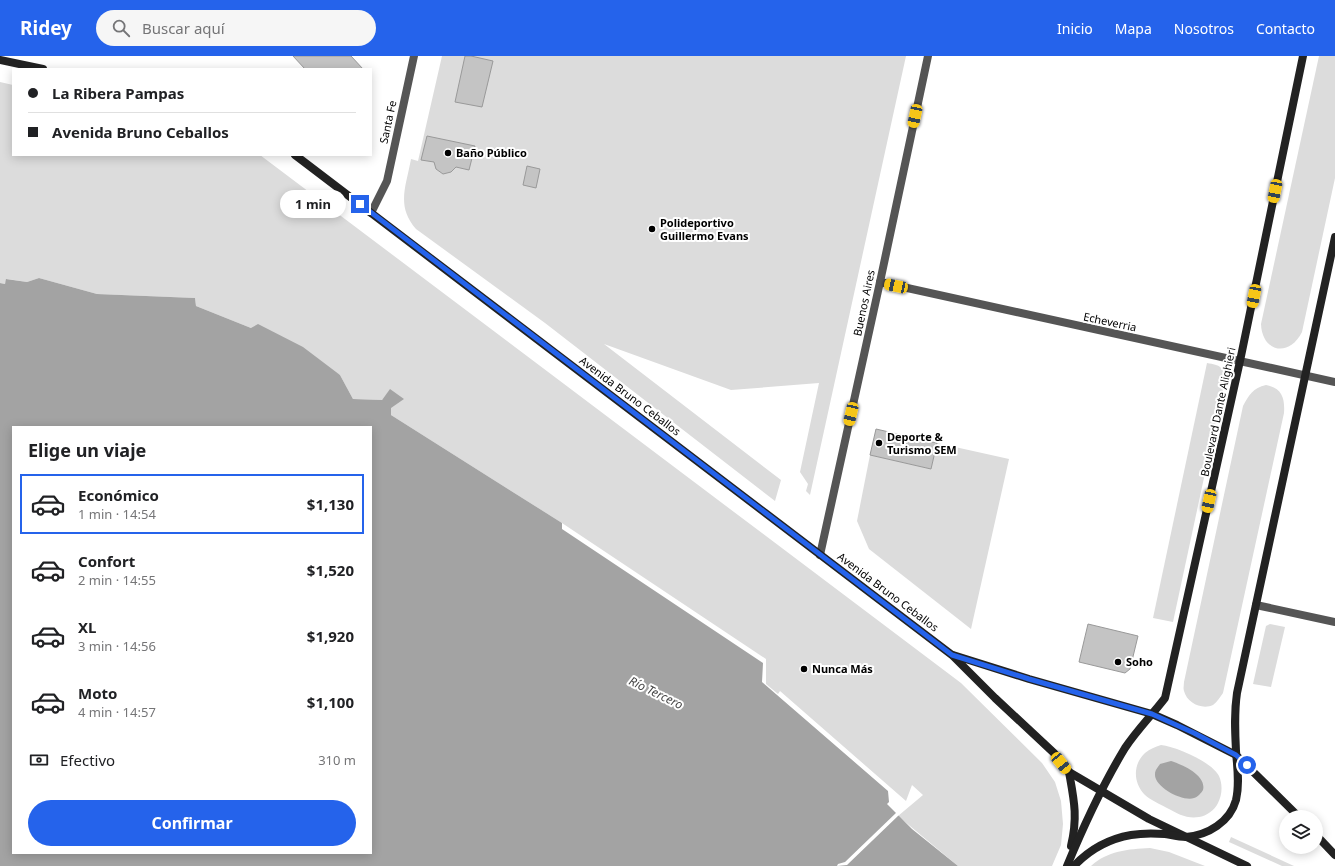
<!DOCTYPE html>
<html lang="es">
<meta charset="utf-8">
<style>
:root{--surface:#fff;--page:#f6f6f6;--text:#202124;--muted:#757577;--line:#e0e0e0;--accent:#2563eb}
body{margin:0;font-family:"Noto Sans",sans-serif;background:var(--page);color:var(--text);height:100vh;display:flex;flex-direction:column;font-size:15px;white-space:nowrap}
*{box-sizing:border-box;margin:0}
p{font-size:13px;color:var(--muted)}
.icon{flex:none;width:22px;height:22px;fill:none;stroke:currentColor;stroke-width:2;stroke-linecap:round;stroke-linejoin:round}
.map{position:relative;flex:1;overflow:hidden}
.sheet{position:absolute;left:12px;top:370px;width:360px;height:428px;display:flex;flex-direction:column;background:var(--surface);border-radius:0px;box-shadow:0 2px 10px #0003}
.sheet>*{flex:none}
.banner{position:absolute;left:12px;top:12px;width:360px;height:88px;border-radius:0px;box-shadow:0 2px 10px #0003;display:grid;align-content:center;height:88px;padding:0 16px;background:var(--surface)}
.tools{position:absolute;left:1279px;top:754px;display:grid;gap:8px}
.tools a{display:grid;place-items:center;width:44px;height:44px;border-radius:50%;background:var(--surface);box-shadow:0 2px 10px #0003;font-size:20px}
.end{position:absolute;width:18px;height:18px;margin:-9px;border:5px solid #2563eb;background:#fff;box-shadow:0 0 0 2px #fff}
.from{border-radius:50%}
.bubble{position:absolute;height:28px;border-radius:14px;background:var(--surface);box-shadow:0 2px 10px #0003;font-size:13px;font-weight:700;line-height:28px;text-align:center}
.car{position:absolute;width:12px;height:24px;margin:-12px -6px;border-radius:5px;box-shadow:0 0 3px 1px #0007;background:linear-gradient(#f5c518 24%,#345 0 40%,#f5c518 0 76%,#345 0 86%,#f5c518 0)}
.banner b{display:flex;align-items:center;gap:14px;height:38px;font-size:15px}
.banner b+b{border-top:1px solid var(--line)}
.banner i{width:10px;height:10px;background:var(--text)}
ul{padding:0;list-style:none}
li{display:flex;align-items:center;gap:12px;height:60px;margin:0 8px 6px;padding:0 8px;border:2px solid transparent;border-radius:0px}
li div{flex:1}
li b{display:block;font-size:15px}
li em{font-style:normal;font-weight:700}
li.active{border-color:var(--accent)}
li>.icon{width:36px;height:36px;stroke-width:1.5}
h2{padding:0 16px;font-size:18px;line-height:48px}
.pay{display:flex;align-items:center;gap:10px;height:44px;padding:0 16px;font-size:15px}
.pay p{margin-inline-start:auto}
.primary-button{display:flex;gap:8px;margin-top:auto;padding:8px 16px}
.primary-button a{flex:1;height:46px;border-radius:24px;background:var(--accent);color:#fff;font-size:16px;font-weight:700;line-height:46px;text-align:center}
header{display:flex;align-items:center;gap:24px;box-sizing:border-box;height:56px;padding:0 20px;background:var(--accent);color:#fff}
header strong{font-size:19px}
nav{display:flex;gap:22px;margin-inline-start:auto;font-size:14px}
.search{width:280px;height:36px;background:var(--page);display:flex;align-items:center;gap:10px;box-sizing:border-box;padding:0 14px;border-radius:22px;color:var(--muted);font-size:15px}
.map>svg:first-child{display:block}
.green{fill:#dcdcdc}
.water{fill:#a3a3a3;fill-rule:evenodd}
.pier{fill:#fff}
.building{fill:#c4c4c4;stroke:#999}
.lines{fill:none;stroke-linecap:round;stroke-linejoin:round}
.street{stroke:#555;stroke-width:8}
.secondary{stroke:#222;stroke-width:8}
.route{stroke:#2563eb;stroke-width:5}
.poi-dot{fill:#000;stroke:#fff;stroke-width:1.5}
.labels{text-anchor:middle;stroke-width:4;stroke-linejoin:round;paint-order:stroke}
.street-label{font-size:11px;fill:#000;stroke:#fff}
.poi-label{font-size:11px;font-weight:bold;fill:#000;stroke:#fff;text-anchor:start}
.water-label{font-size:12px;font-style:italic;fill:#444;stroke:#fff}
</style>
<header>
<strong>Ridey</strong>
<div class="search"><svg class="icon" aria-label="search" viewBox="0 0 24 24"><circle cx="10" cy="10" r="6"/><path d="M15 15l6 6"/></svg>Buscar aquí</div>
<nav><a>Inicio</a><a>Mapa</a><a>Nosotros</a><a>Contacto</a></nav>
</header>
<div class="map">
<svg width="1335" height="810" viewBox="0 0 1335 810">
<rect width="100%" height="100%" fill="#fff"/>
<g class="green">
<path d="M442 0H906L810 439 806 435 808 428 800 416 819 327 731 334 604 288 781 424 775 445 545 267 416 173C396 150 406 131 411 103L418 105Z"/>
<path d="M1319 0H1335V122L1302 276C1289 302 1262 296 1261 268Z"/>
<path d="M0 26 13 29V99H260L961 627 1042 707 1055 726 1061 745 1063 768 1061 789 1052 810H958L898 760 923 739 912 729 906 745 780 635 778 638 766 628V603L562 467 391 359 390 334 382 344 353 343 340 319 251 272 196 250 195 242 97 238 39 222 27 226 7 223 5 228 0 227Z"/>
<path d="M1207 307C1220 309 1224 311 1225 324L1173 566 1153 562Z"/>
<path d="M1266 329C1282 332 1285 342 1284 357L1223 637C1220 641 1217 646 1213 649 1202 654 1187 647 1184 635 1183 632 1184 629 1184 626L1243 350C1249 339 1253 332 1266 329Z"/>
<path d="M937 387 1009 403 971 573 869 493 857 465 870 399 931 413Z"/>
<path d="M1270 568 1285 571 1271 631 1253 628 1266 570Z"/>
<path d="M1161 689C1177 691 1212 706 1219 720 1223 729 1222 739 1218 747 1215 754 1206 760 1199 761 1187 763 1178 758 1167 752 1160 748 1150 744 1144 738 1133 726 1133 708 1145 697 1150 693 1155 691 1161 689Z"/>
<path d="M1231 781 1294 810H1282L1229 786Z"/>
<path d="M1150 792 1169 796 1205 810H1091C1107 795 1128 793 1150 792Z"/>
</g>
<g class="water">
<path d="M39 222 97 238 195 242 196 250 251 272 258 268 303 291 340 319 353 343 382 344 390 333 404 343 391 352V359L562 467V473L763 607 762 626 888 735 889 746 887 748 912 773 958 810H0V227L5 228 6 223 27 226ZM13 371H371V797H13Z"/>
<path d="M1171 705C1181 708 1207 719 1203 734 1201 737 1198 741 1194 742 1183 746 1154 731 1155 718 1155 714 1158 711 1160 708Z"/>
</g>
<path class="pier" d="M897 756 899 759 847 809 837 810 838 808 845 806Z"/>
<g class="building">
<path d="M293 0H351L363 13H305Z"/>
<path d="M465 0H471L493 5 482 51 455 46Z"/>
<path d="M427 80 475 90 469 114 456 111 451 116 443 118 436 113 434 106 421 104Z"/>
<path d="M527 110 540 113 536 132 523 129Z"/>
<path d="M876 373 937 387 931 413 870 399Z"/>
<path d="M1088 568 1138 580 1130 613 1125 617 1079 606Z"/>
</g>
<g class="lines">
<g class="street">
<path d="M371 157 387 125 414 0"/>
<path d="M880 226 1335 326"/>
<path d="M820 499 880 226 928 0"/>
<path d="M1256 549 1335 566"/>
</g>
<g class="secondary">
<path d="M0 4 43 13"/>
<path d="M295 99 952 599 995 642 1054 697 1069 716 1149 763 1247 810"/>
<path d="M953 599 1029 623 1152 658 1177 669 1236 699 1299 761"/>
<path d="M1069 716C1074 744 1078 761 1071 790"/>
<path d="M1316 779 1335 799"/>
<path d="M1067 810C1084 769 1102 730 1125 692 1137 674 1152 659 1165 642L1240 305 1303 0"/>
<path d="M1074 810C1090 793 1108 783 1131 779 1142 777 1153 777 1165 778 1171 779 1179 781 1186 781 1208 779 1230 766 1236 744 1240 727 1237 711 1236 695 1235 675 1234 657 1237 637L1335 181"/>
</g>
</g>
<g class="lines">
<path class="route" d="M360 148 952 599 1029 623 1152 658 1194 677 1236 699 1247 709"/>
</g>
<g class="poi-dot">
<circle cx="448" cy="97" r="4"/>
<circle cx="652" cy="173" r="4"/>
<circle cx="879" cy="387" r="4"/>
<circle cx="1118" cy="606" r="4"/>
<circle cx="804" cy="613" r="4"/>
</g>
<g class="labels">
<g class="street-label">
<text transform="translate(388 66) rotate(-78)" y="4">Santa Fe</text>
<text transform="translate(864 247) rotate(-78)" y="4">Buenos Aires</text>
<text transform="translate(1110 266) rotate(12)" y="4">Echeverria</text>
<text transform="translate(630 340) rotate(37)" y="4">Avenida Bruno Ceballos</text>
<text transform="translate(1218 356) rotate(-78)" y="4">Boulevard Dante Alighieri</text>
<text transform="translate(888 536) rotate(37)" y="4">Avenida Bruno Ceballos</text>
</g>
<g class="poi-label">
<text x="456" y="101">Baño Público</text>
<text x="660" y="171">Polideportivo<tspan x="660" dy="13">Guillermo Evans</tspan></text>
<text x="887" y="385">Deporte &amp;<tspan x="887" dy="13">Turismo SEM</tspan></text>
<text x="1126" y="610">Soho</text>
<text x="812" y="617">Nunca Más</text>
</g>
<g class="water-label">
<text transform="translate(656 637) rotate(26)" y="4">Río Tercero</text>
</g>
</g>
</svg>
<div class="tools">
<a><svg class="icon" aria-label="layers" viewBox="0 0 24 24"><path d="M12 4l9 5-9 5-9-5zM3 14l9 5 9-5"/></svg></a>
</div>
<i class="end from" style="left:1247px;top:709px"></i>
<i class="end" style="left:360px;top:148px"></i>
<div class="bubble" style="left:280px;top:134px;width:66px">1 min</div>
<i class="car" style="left:915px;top:60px;rotate:192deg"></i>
<i class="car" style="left:1275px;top:135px;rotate:191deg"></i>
<i class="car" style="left:896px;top:230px;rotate:282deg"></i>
<i class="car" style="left:1254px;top:240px;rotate:191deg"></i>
<i class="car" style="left:851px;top:358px;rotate:193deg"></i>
<i class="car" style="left:1209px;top:445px;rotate:192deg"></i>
<i class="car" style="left:1061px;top:707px;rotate:141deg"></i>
<div class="banner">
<b><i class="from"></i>La Ribera Pampas</b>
<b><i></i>Avenida Bruno Ceballos</b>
</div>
<section class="sheet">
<h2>Elige un viaje</h2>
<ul>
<li class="active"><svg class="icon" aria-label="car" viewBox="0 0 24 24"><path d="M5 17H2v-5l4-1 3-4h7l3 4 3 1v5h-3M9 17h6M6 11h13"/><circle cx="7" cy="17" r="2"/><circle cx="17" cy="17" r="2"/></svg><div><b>Económico</b><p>1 min · 14:54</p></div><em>$1,130</em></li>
<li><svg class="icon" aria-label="car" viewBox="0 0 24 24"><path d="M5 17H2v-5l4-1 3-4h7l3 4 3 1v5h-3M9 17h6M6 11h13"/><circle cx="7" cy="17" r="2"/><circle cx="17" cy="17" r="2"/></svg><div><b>Confort</b><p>2 min · 14:55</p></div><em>$1,520</em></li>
<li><svg class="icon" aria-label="car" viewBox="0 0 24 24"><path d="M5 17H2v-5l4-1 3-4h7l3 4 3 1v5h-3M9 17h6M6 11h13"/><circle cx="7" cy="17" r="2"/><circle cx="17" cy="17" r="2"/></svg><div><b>XL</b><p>3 min · 14:56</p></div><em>$1,920</em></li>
<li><svg class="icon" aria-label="car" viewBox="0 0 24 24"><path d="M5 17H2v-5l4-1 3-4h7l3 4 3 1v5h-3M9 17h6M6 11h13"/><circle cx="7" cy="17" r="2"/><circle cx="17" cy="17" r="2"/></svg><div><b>Moto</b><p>4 min · 14:57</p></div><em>$1,100</em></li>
</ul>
<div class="pay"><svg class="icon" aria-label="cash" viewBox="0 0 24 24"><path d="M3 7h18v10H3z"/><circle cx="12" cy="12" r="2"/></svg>Efectivo<p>310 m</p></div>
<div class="primary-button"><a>Confirmar</a></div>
</section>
</div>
